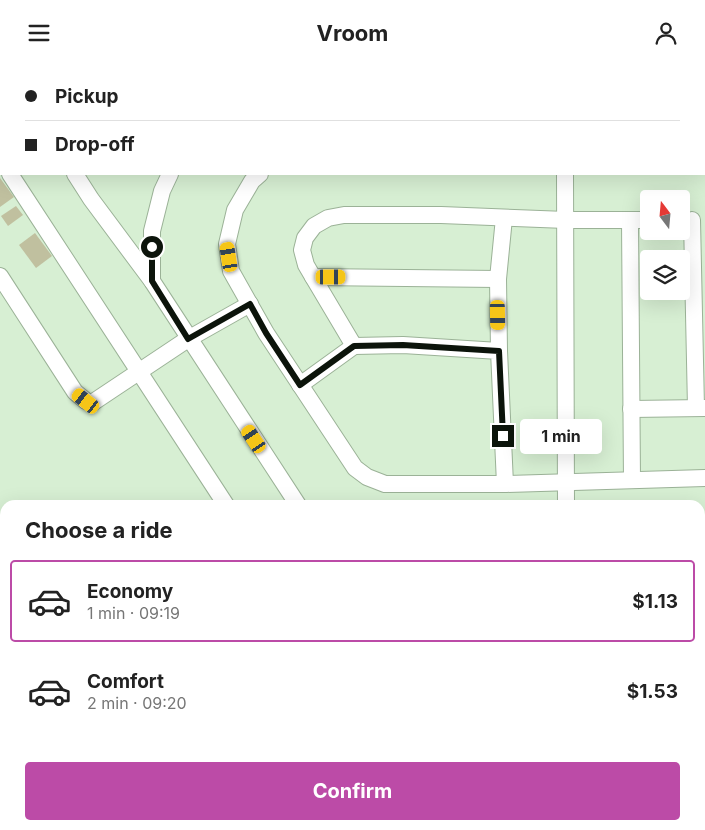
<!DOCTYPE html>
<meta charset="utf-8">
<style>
:root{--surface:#fff;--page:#f6f6f6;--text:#222;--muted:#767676;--line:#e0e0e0;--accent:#bc4ba7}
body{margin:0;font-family:Inter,sans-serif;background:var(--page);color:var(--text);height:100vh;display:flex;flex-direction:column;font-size:19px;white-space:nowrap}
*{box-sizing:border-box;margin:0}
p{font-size:16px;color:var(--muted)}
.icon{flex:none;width:28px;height:28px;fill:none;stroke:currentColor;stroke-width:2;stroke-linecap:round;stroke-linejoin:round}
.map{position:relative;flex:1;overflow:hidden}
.sheet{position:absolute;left:0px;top:435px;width:705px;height:330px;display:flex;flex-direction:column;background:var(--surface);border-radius:15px 15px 0 0;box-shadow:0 5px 20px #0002}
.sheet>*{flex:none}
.banner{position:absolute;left:0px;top:0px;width:705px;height:110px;box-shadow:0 5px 20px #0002;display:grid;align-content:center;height:110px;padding:0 25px;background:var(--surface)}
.needle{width:32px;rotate:344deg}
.controls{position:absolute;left:640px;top:125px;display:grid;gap:10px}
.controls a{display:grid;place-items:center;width:50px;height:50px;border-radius:5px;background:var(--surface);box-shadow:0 5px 20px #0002;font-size:25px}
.end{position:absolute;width:22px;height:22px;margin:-11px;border:6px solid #0c140b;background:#fff;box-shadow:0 0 0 2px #fff}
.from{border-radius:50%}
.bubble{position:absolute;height:35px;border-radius:5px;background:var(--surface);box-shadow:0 5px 20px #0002;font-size:16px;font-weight:700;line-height:35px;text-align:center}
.car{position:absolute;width:15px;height:30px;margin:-15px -8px;border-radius:6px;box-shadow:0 0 4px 1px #0007;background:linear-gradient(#f5c518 24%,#345 0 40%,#f5c518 0 76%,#345 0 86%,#f5c518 0)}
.banner b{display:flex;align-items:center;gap:18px;height:48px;font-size:19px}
.banner b+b{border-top:1px solid var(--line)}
.banner i{width:12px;height:12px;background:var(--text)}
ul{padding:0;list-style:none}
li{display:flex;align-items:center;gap:15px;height:82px;margin:0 10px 8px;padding:0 15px;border:2px solid transparent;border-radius:5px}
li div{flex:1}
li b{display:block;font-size:19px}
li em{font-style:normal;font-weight:700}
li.active{border-color:var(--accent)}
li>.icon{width:45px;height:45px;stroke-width:1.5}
h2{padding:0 25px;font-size:22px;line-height:60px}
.primary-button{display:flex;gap:10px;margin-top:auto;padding:10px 25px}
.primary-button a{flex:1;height:58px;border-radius:5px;background:var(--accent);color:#fff;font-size:20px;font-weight:700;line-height:58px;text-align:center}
header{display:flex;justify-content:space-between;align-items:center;height:65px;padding:0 25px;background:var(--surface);font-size:22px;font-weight:700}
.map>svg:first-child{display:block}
.building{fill:#c0c09f}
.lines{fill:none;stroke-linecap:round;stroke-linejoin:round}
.minor-casing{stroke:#9bb297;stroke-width:18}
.minor{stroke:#fff;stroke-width:16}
.route{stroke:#0c140b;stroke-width:6}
</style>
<header><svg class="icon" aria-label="menu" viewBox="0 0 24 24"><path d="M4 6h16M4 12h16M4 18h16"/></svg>Vroom<svg class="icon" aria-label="person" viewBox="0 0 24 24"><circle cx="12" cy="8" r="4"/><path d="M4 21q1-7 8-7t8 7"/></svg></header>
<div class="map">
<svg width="705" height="765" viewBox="0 0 705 765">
<rect width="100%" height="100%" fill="#d7efd3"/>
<g class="building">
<path d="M0 113 14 132 0 142Z"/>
<path d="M16 141 23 150 8 161 1 151Z"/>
<path d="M35 168 52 191 36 203 19 180Z"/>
</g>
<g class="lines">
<g class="minor-casing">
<g id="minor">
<path d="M229 0V1"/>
<path d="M563 0V1"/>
<path d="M615 0 621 1"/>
<path d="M685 1 695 0"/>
<path d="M704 13 705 14"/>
<path d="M0 66 1 65"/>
<path d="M704 84H705"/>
<path d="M0 93 1 95"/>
<path d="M10 109 226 440"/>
<path d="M75 109 91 134 152 216 298 440"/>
<path d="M260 109 252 116 235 145 227 179 231 206 266 268 355 403 367 412 385 419H505L705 413"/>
<path d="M565 109 566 440"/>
<path d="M630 155 632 415"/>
<path d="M692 155 696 343"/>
<path d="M0 211 75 327 86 336 92 338 188 274 250 239"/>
<path d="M313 212 498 214"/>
<path d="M152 216V166L162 126 170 109"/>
<path d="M499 286 498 214 504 153"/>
<path d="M300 320 354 281"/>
<path d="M631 344 705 343"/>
<path d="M505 419 499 286 403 280 354 281 313 212 306 200 302 185 305 173 314 161 328 153 344 150H441L566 155H649"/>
<path d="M700 481H705"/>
</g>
</g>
<use href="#minor" class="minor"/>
</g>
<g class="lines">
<path class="route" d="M152 182V216L188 274 250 239 266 268 300 320 354 281 403 280 499 286 503 371"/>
</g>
</svg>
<div class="controls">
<a><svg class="needle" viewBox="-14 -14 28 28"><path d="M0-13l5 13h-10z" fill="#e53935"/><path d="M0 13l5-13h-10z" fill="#767676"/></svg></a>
<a><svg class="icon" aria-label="layers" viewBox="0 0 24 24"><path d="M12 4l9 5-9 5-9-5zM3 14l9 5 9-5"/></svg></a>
</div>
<i class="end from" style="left:152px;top:182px"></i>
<i class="end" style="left:503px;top:371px"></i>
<div class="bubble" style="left:520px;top:354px;width:82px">1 min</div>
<i class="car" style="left:229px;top:192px;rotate:351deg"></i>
<i class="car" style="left:331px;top:212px;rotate:90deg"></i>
<i class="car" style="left:498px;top:250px;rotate:179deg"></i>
<i class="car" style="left:86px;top:336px;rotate:308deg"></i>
<i class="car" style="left:254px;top:374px;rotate:326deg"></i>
<div class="banner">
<b><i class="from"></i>Pickup</b>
<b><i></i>Drop-off</b>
</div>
<section class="sheet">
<h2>Choose a ride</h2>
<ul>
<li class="active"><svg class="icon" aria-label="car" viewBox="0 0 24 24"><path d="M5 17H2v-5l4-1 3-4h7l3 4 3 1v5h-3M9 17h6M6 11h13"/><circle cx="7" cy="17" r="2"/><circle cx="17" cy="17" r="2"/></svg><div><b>Economy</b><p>1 min · 09:19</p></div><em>$1.13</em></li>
<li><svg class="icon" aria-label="car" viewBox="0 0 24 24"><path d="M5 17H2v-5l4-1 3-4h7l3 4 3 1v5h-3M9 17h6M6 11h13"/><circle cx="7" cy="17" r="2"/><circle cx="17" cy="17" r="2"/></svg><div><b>Comfort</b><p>2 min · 09:20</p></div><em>$1.53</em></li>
</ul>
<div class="primary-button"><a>Confirm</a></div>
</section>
</div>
